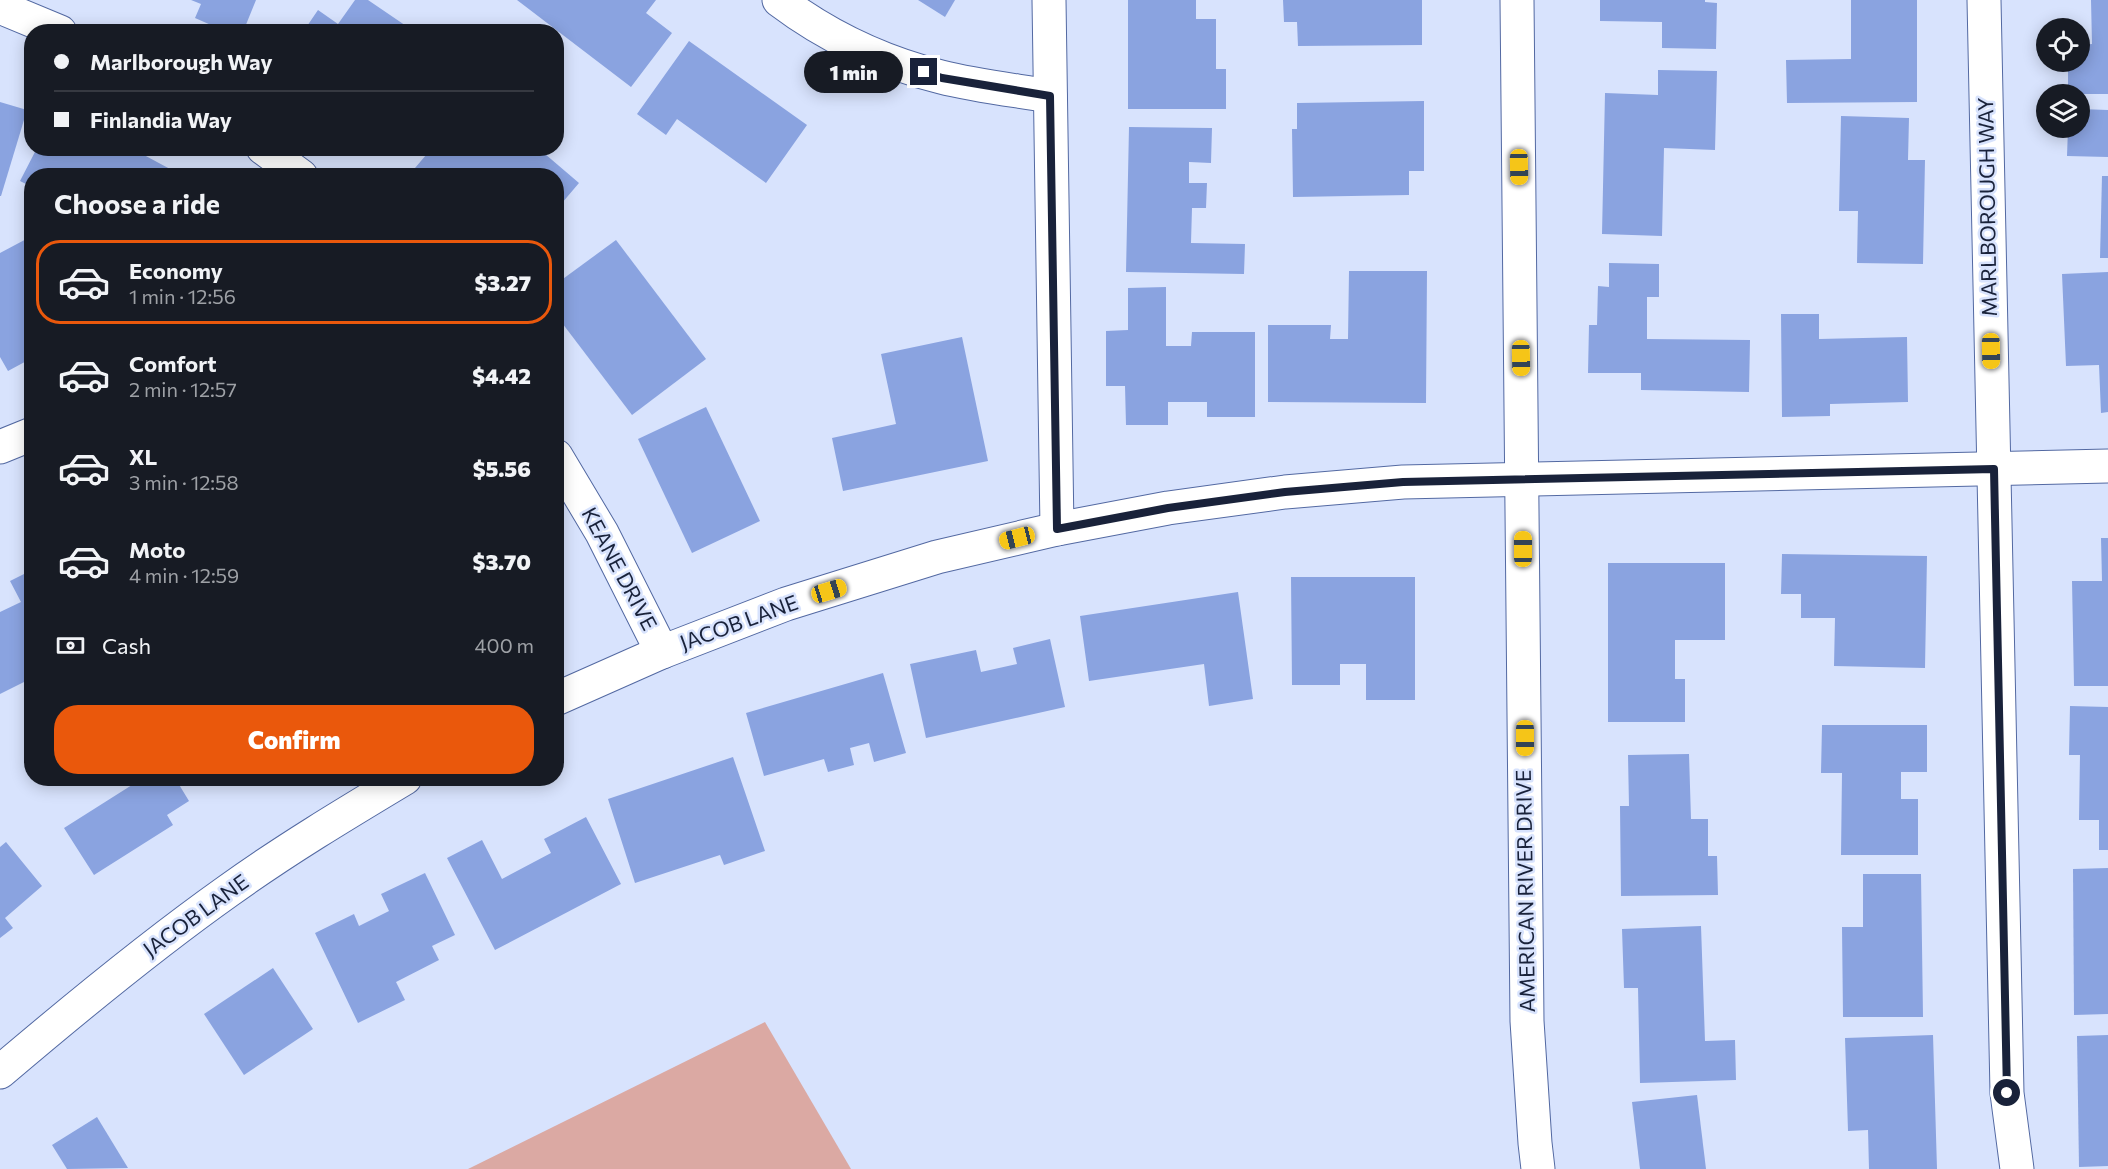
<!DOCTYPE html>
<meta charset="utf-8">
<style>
:root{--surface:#171b24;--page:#20242c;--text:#f1f3f6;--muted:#9ea1a6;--line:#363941;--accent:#ea580c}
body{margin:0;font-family:Commissioner,sans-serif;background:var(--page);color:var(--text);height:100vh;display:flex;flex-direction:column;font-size:22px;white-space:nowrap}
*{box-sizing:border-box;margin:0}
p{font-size:20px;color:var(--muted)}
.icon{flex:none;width:33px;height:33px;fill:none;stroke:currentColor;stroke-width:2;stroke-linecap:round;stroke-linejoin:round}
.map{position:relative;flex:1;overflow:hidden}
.sheet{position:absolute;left:24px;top:168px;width:540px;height:618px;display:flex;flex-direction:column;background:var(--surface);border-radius:24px;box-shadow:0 3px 15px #0003}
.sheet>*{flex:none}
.top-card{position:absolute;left:24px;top:24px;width:540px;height:132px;border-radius:24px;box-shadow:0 3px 15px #0003;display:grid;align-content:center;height:132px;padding:0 30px;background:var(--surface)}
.tools{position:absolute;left:2036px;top:18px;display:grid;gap:12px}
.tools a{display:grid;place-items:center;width:54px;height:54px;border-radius:50%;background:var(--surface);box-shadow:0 3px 15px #0003;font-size:30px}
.end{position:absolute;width:27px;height:27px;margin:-14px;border:8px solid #19223a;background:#fff;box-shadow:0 0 0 3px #fff}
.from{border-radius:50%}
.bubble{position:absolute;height:42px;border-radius:21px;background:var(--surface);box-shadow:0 3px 15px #0003;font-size:20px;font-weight:800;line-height:42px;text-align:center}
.car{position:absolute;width:18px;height:36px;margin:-18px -9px;border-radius:8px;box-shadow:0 0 4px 2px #0007;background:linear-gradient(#f5c518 24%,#345 0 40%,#f5c518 0 76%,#345 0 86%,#f5c518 0)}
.top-card b{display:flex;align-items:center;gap:21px;height:57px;font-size:22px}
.top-card b+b{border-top:2px solid var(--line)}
.top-card i{width:15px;height:15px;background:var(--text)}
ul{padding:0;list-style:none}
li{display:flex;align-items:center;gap:18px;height:84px;margin:0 12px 9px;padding:0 18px;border:3px solid transparent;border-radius:24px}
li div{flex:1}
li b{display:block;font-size:22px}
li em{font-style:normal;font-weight:800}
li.active{border-color:var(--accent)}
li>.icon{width:54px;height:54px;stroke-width:1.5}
h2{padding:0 30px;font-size:27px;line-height:72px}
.pay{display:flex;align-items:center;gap:15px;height:66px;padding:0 30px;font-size:22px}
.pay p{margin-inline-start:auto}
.action{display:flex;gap:12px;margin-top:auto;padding:12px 30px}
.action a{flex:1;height:69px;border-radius:24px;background:var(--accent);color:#fff;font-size:24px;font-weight:800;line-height:69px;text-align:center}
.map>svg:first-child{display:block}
.green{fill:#dba9a3}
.building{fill:#8aa3e0}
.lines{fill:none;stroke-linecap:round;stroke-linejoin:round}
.minor-casing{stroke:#5369a2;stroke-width:35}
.minor{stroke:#fff;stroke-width:33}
.route{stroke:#19223a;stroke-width:8}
.labels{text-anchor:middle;stroke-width:5;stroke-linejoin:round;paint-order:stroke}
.street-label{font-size:21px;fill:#19223a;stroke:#d8e3fd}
</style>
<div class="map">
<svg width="2108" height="1169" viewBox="0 0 2108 1169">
<rect width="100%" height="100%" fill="#d8e3fd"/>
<path class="green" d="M765 1022 851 1169H468Z"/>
<g class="building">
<path d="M191 0H256L243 32H227L195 18 201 4Z"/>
<path d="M355 0H368L415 32H303L318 10 338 24Z"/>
<path d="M517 0H656L646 13 672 33 631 87Z"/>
<path d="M918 0H955L945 17Z"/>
<path d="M1128 0H1196V19H1216V69H1226V109H1128Z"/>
<path d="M1283 0H1422V45L1298 46 1297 22H1284Z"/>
<path d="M1600 0H1705V2L1717 3 1716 49 1662 48V22L1600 21Z"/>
<path d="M1851 0H1917V102L1787 103 1786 60 1851 59Z"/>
<path d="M2091 0H2108V94H2068V62H2079V45L2092 44Z"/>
<path d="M689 41 807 125 766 183 677 119 666 135 637 114Z"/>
<path d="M1658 70 1717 71 1715 150 1664 148 1662 236 1602 234 1605 93 1658 95Z"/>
<path d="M1424 101V171H1409V195L1293 197 1292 129H1297V103Z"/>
<path d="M0 102 27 110 1 196H0Z"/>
<path d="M2079 109 2108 110V157L2067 156 2068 128H2079Z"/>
<path d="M1841 116 1909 118 1908 160H1925L1923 264 1857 263 1858 211H1839Z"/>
<path d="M1129 127 1212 128 1211 163 1189 162V183H1207L1206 208H1192L1191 243 1245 244 1244 274 1126 272Z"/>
<path d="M37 148H131L183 176H32V187L20 181Z"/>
<path d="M432 148H538L579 183 556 210V176H424L415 168Z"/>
<path d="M2102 176H2108V258H2100Z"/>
<path d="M32 236V316L26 319 32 329V358L8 371 0 357V253Z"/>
<path d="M616 240 706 359 632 415 556 315V284Z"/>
<path d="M1609 263 1659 264V297H1647V339L1750 340 1749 392 1641 390V373H1588L1589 325H1597L1598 286 1609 287Z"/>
<path d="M1349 271H1427L1426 403 1268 402V325H1331L1330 339H1348Z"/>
<path d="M2108 272V412L2101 413 2099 365 2066 366 2062 274Z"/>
<path d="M1166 287V346H1191L1192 332H1255V417H1207V402H1168V425H1126L1125 386H1106V331L1128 330V288Z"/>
<path d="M1781 314H1819V339L1907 337 1908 402 1830 404V416L1782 417Z"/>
<path d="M962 337 988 461 843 491 832 438 896 424 881 354Z"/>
<path d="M706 407 760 521 692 553 638 439Z"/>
<path d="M2101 538H2108V686H2074L2072 581H2102Z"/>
<path d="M1782 554 1927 556 1925 668 1834 666 1835 618H1801V594H1781Z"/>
<path d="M1608 563H1725V640H1675V679H1685V722H1608Z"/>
<path d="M32 570V678L0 694V612L21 602 10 581Z"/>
<path d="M1291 577H1415V700H1366V664H1340V685H1292Z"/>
<path d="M1238 592 1253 699 1209 706 1204 664 1089 681 1080 616Z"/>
<path d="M1050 639 1065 707 926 738 910 664 976 650 981 672 1017 664 1013 648Z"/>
<path d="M883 673 906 753 874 762 869 743 850 748 854 765 828 772 824 759 764 776 746 713Z"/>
<path d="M2070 706 2108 707V850H2099V820H2079L2080 755H2069Z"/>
<path d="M1822 725H1927V772H1901V799H1918V855H1841L1842 773H1821Z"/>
<path d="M1689 754 1691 819H1708V856H1717L1718 895 1621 896 1620 806H1629L1628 755Z"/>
<path d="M733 757 765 851 724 865 720 855 635 883 608 799Z"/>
<path d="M143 778H175L189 801 167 815 173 825 94 875 64 828Z"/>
<path d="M586 817 621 884 495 950 447 858 482 840 502 879 551 853 544 839Z"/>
<path d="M6 842 42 886 5 918 13 928 0 938V847Z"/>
<path d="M2108 868V1014L2074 1015 2073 869Z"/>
<path d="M425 873 455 935 432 946 439 960 396 982 405 1000 358 1023 315 933 354 914 359 926 389 911 381 894Z"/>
<path d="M1863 874H1921L1923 1017H1843L1842 927H1863Z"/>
<path d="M1701 926 1705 1041 1735 1040 1736 1080 1640 1083 1638 988H1624L1622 929Z"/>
<path d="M273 968 313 1029 244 1075 204 1014Z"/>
<path d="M1933 1035 1937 1169H1869L1868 1130 1848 1131 1845 1038Z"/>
<path d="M2108 1035V1166L2079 1167 2077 1036Z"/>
<path d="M1697 1095 1706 1169H1640L1632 1102Z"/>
<path d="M97 1117 128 1168 67 1169 52 1145Z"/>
</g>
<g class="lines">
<g class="minor-casing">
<g id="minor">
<path d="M779 0C828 37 881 62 941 77 976 86 1014 90 1050 96"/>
<path d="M1049 0 1057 529"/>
<path d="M1517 0 1527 1021 1535 1143 1538 1169"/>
<path d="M1984 0 2007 1093 2017 1169"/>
<path d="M0 7 60 32"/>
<path d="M263 148 301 176"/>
<path d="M0 447 32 434"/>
<path d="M556 456 602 533 662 652"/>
<path d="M556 699 662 652 786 604 937 557 1057 529 1168 508 1285 492 1403 482 2108 466"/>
<path d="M0 1072C74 1009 149 947 228 891 285 850 345 814 405 778"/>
</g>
</g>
<use href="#minor" class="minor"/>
</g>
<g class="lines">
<path class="route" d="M924 72 942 78 1050 96 1057 529 1168 508 1285 492 1403 482 1994 469 2007 1093"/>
</g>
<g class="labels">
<g class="street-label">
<text transform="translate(1988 207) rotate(-91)" y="7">MARLBOROUGH WAY</text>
<text transform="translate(619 569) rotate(62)" y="7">KEANE DRIVE</text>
<text transform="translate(739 623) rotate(-20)" y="7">JACOB LANE</text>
<text transform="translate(1526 891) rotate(-91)" y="7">AMERICAN RIVER DRIVE</text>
<text transform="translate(196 916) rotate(-36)" y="7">JACOB LANE</text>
</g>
</g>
</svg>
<div class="tools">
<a><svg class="icon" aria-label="locate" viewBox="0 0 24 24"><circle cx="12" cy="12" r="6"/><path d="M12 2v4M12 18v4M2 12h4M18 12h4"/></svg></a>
<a><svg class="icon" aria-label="layers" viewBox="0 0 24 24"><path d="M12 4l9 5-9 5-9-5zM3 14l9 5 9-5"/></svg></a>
</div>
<i class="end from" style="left:2007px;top:1093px"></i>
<i class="end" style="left:924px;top:72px"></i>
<div class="bubble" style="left:804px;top:51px;width:99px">1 min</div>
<i class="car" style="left:1519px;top:167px;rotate:179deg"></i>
<i class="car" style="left:1991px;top:351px;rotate:179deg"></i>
<i class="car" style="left:1521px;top:358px;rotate:179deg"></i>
<i class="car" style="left:1017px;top:538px;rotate:256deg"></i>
<i class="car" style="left:1523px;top:549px;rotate:0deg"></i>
<i class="car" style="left:829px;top:591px;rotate:73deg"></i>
<i class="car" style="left:1525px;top:738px;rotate:180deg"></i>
<div class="top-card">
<b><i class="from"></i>Marlborough Way</b>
<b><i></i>Finlandia Way</b>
</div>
<section class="sheet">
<h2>Choose a ride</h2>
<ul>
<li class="active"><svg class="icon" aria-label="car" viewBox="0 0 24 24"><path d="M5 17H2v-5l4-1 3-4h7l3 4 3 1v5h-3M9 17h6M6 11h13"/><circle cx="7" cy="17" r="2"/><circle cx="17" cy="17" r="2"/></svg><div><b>Economy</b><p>1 min · 12:56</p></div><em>$3.27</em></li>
<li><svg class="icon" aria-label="car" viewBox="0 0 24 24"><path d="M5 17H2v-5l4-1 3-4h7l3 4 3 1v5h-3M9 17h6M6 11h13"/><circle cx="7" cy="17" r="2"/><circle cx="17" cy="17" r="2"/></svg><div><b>Comfort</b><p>2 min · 12:57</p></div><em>$4.42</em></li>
<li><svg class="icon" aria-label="car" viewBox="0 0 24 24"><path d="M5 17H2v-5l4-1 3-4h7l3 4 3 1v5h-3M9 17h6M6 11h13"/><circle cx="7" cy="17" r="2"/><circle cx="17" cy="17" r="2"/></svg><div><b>XL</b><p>3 min · 12:58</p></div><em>$5.56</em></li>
<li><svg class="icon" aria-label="car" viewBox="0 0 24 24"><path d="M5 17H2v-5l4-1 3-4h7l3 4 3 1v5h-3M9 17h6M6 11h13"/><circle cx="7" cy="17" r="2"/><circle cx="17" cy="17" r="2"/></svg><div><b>Moto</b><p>4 min · 12:59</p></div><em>$3.70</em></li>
</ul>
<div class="pay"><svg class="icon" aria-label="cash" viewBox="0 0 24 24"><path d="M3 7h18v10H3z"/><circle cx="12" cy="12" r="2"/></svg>Cash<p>400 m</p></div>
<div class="action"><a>Confirm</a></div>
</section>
</div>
